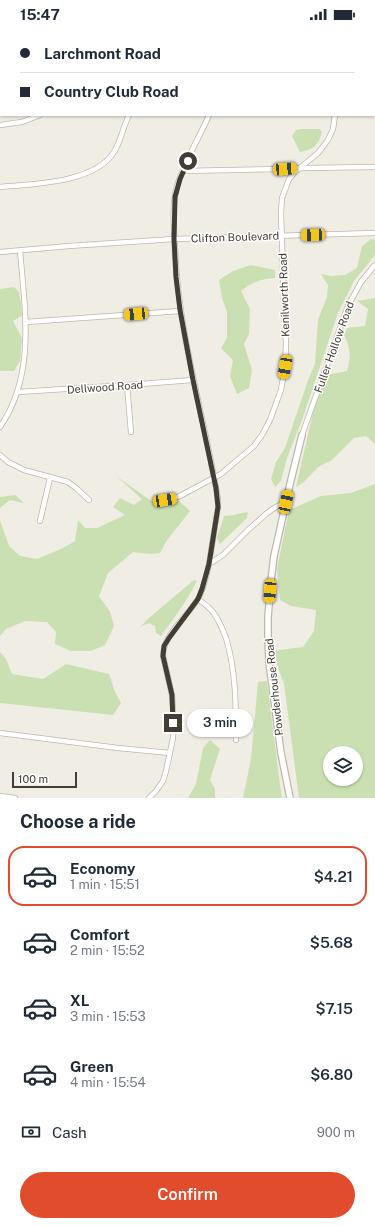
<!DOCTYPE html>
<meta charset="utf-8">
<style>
:root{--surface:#fff;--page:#f6f6f7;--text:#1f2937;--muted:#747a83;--line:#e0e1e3;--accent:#e14c2c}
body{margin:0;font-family:"Public Sans",sans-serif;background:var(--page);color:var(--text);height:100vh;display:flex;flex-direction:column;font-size:15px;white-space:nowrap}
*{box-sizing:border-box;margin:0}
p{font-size:13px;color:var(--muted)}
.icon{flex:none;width:22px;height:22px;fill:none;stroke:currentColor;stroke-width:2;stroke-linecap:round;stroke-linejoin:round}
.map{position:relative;height:770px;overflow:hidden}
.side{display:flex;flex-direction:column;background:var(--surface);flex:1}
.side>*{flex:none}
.banner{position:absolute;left:0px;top:0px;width:375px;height:88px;box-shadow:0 1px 3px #0004;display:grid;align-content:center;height:88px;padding:0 20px;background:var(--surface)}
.buttons{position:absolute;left:323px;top:718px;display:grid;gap:8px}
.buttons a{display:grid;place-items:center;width:40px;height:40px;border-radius:50%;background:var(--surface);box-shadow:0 1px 3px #0004;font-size:20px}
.scale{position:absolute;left:12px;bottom:10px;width:65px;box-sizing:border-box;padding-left:4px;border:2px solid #423d35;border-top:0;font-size:11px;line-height:14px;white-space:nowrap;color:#423d35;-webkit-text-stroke:3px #fff;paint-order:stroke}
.end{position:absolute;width:18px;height:18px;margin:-9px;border:5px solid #423d35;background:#fff;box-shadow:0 0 0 2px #fff}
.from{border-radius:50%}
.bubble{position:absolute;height:28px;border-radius:14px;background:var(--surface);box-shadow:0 1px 3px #0004;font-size:13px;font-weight:600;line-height:28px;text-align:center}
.car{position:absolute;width:12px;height:24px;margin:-12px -6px;border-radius:5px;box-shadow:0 0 3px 1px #0007;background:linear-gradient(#f5c518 24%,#345 0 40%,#f5c518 0 76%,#345 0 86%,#f5c518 0)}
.banner b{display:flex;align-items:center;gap:14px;height:38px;font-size:15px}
.banner b+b{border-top:1px solid var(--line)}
.banner i{width:10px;height:10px;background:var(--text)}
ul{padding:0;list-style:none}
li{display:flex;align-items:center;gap:12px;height:60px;margin:0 8px 6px;padding:0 12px;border:2px solid transparent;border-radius:16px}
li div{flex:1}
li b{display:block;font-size:15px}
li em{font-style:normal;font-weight:600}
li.active{border-color:var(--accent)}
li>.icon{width:36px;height:36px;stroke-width:1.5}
h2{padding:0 20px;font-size:18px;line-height:48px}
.pay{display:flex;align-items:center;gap:10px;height:44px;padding:0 20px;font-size:15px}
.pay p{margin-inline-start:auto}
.primary-button{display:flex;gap:8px;margin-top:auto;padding:8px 20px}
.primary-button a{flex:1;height:46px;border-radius:24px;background:var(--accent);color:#fff;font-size:16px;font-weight:600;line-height:46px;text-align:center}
.status{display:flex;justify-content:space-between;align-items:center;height:28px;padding:0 20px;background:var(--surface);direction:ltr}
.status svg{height:11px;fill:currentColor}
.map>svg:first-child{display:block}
.green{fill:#cae0b2;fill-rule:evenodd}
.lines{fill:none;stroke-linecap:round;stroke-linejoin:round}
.minor-casing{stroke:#bdb8ac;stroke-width:6}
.tertiary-casing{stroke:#bdb8ac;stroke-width:8}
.minor{stroke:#fff;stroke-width:4.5}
.tertiary{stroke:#fff;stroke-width:5.5}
.route{stroke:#423d35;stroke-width:5}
.labels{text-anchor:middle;stroke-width:3;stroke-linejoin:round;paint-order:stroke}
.street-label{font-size:11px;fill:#423d35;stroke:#fff}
</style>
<div class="status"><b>15:47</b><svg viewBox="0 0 49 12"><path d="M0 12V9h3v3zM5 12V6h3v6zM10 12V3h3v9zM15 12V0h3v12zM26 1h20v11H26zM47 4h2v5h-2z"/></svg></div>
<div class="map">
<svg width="375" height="770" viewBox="0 0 375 770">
<rect width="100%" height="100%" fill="#f0ede5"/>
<g class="green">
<path d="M301 101H320L322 104C319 117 313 122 300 124L292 108 296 102Z"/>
<path d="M371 211 375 212V227L354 253 338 285 302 392 287 430 281 453 275 459 271 451 276 434 285 420 307 355 315 336 318 292 327 269 328 257 321 246 331 248 345 247 357 240 362 218Z"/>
<path d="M251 237 275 242V250C261 251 252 254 241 263L250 281 249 306 244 316 252 342 249 360 237 366 230 348 233 332 221 320 227 310V284L222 270 219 252 233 243Z"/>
<path d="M14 259 19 264 23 287 13 293 22 310 20 333 14 343H0V261Z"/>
<path d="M375 270V416L366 408 354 410 332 432 318 439 304 454 296 459 315 376 327 347 347 343C351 329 351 320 344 307L347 300 365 298 368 281 357 273Z"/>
<path d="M116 448 157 477 179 473 190 483 167 512 160 525 150 526 133 524 108 545 99 568 110 584 114 598 105 617 91 623H71L55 616 56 604 47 594 25 593 6 601 0 608V492L9 518 20 528 37 531 61 521 75 513 78 492 85 500H97L125 487 113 479 120 470 134 477 142 471Z"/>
<path d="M375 456V770H299L284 656 272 623 303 619 314 603 316 582 291 578 280 572 277 541 289 482 321 468 351 465ZM330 725H356V751H330Z"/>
<path d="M15 467 24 475 10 472 0 480V469Z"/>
<path d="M248 484 247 490 220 516 217 510 224 488C233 488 239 485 248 484Z"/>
<path d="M194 552 197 553C187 573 174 590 161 608L156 605 155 598 149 595 140 599 150 589Z"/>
<path d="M0 624 6 631 12 646 43 651 66 636 109 646 115 664 121 675 113 687 0 675Z"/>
<path d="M267 653 280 757 282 770H243L251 731 258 654Z"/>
<path d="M210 712 220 721 210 752 215 761V770H188L196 756 203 720Z"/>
</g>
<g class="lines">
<g class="minor-casing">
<g id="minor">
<path d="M335 0V1"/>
<path d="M85 1V0"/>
<path d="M229 1V0"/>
<path d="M374 67H375"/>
<path d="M0 97 22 94 40 87"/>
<path d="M183 143 285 141 305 140 375 139"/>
<path d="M0 159C33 156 95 155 114 124 121 113 123 99 129 87"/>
<path d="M0 224 69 218 174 211 375 205"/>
<path d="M26 294 180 283"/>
<path d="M127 357 131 404"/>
<path d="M18 364 127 357 193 352"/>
<path d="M0 399C36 347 25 282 20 223"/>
<path d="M302 407 348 278 361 254 375 237"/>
<path d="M0 427 8 434 24 442 68 454 76 460 89 472"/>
<path d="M156 473 178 469 221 446 254 418 262 407 270 392 281 362 285 339 286 317 284 275 281 185 282 170 289 151 295 144 318 125 328 112 333 101 335 87"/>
<path d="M40 493 50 450"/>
<path d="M209 536 218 479V471C204 387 178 305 175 220 174 201 172 180 176 162 182 137 199 111 209 87"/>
<path d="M198 571C203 575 208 578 212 583 219 591 222 600 226 610 236 643 236 677 236 712"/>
<path d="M0 705 118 720 170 725"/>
<path d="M0 768 15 770"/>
<path d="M149 770 156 763 163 753 166 743 173 710V681L172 667 163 628C163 607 187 589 198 571 204 561 206 548 209 536L223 527 248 502 266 486 274 480 286 474"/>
</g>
</g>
<g class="tertiary-casing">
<path id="tertiary" d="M290 770 281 725 269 634 268 609V589L271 553 274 528 290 456 302 407"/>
</g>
<use href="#minor" class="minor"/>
<use href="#tertiary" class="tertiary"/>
</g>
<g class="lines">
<path class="route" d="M173 695 172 667 163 628 164 618 169 610 198 571 202 561 209 536 218 479 216 460 193 352 180 282 176 249 174 211 175 169 180 151 188 133"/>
</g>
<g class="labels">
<g class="street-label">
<text transform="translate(235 209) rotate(-2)" y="4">Clifton Boulevard</text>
<text transform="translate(284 267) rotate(-92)" y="4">Kenilworth Road</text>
<text transform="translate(334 319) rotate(-70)" y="4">Fuller Hollow Road</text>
<text transform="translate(105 359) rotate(-4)" y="4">Dellwood Road</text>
<text transform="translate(274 659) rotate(-96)" y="4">Powderhouse Road</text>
</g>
</g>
</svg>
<div class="buttons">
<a><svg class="icon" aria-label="layers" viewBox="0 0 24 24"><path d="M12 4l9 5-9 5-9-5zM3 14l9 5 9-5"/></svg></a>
</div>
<div class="scale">100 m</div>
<i class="end from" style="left:188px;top:133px"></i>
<i class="end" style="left:173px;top:695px"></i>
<div class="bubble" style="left:187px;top:681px;width:66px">3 min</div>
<i class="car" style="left:285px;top:141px;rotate:86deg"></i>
<i class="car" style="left:313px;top:207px;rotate:268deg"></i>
<i class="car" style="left:136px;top:286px;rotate:265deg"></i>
<i class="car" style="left:285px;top:339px;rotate:190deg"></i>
<i class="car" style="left:165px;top:472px;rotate:81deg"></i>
<i class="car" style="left:286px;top:474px;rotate:12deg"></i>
<i class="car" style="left:270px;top:563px;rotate:184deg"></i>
<div class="banner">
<b><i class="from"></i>Larchmont Road</b>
<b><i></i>Country Club Road</b>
</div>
</div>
<section class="side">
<h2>Choose a ride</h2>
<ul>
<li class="active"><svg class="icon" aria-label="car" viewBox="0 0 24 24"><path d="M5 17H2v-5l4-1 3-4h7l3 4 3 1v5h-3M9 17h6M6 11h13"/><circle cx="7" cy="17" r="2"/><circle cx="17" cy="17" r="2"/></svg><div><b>Economy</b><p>1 min · 15:51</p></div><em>$4.21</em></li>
<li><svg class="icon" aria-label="car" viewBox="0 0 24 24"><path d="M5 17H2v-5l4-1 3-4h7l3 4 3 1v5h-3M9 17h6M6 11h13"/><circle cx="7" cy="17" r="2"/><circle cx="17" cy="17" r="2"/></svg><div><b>Comfort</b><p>2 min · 15:52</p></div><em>$5.68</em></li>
<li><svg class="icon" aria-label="car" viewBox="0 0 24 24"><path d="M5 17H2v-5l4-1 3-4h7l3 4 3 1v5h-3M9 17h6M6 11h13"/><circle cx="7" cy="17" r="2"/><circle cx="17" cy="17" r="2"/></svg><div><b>XL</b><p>3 min · 15:53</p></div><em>$7.15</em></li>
<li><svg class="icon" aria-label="car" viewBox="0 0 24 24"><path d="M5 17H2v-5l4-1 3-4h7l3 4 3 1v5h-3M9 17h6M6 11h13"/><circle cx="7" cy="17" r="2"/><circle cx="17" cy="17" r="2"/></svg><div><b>Green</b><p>4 min · 15:54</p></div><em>$6.80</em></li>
</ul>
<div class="pay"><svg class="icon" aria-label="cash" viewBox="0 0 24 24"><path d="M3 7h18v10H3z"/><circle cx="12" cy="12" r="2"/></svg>Cash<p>900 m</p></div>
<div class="primary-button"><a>Confirm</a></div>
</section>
